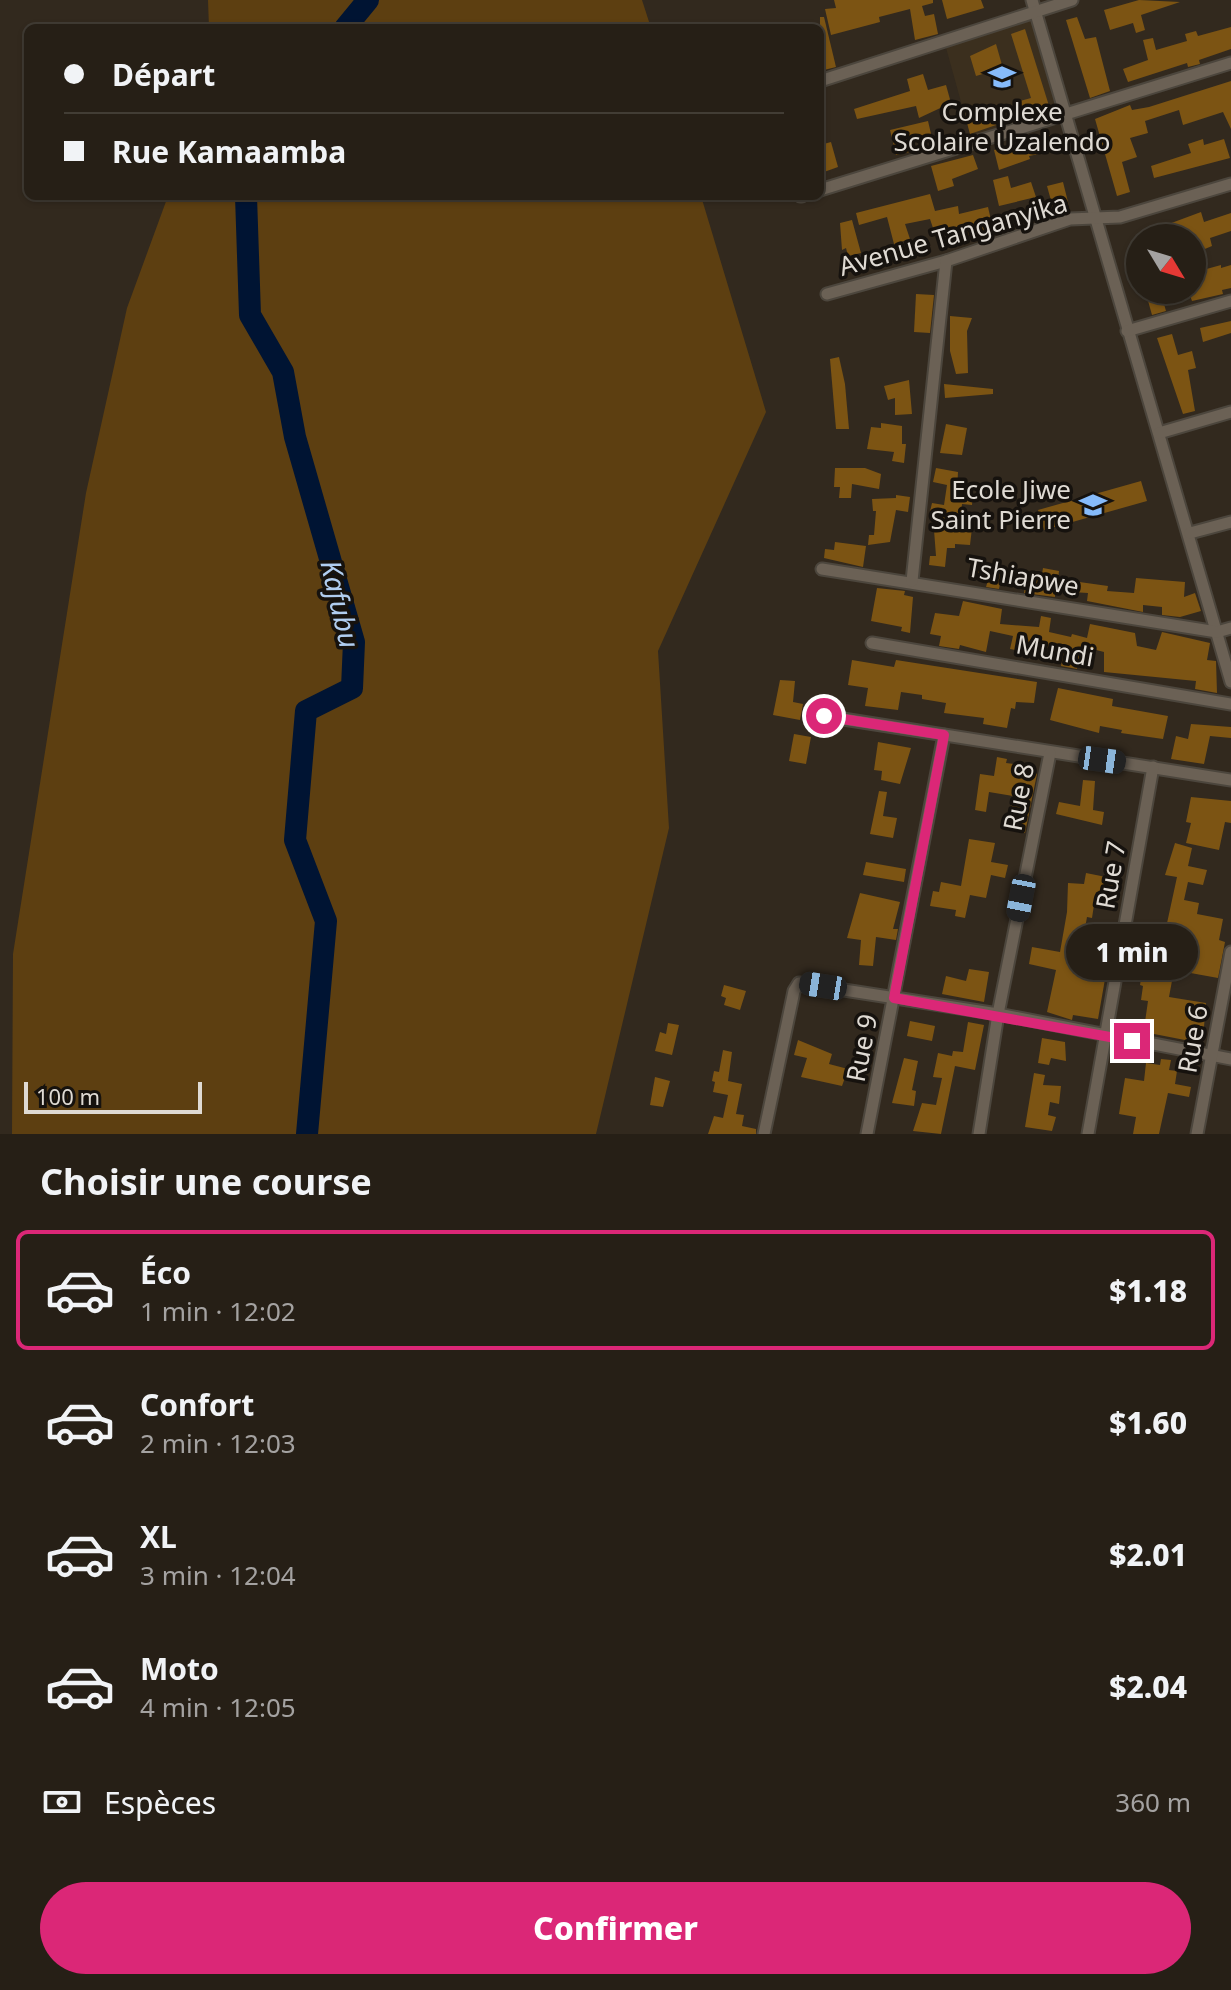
<!DOCTYPE html>
<html lang="fr">
<meta charset="utf-8">
<style>
:root{--surface:#261f16;--page:#2e271f;--text:#f1f3f6;--muted:#a4a2a1;--line:#423d35;--accent:#db2777}
body{margin:0;font-family:"Noto Sans",sans-serif;background:var(--page);color:var(--text);height:100vh;display:flex;flex-direction:column;font-size:30px;white-space:nowrap}
*{box-sizing:border-box;margin:0}
p{font-size:26px;color:var(--muted)}
.icon{flex:none;width:44px;height:44px;fill:none;stroke:currentColor;stroke-width:2;stroke-linecap:round;stroke-linejoin:round}
.map{position:relative;height:1134px;overflow:hidden}
.panel{display:flex;flex-direction:column;background:var(--surface);flex:1}
.panel>*{flex:none}
.top-card{position:absolute;left:24px;top:24px;width:800px;height:176px;border-radius:12px;box-shadow:0 2px 6px #0004,0 0 0 2px var(--line);display:grid;align-content:center;height:176px;padding:0 40px;background:var(--surface)}
.needle{width:52px;rotate:128deg}
.buttons{position:absolute;left:1126px;top:224px;display:grid;gap:16px}
.buttons a{display:grid;place-items:center;width:80px;height:80px;border-radius:50%;background:var(--surface);box-shadow:0 2px 6px #0004,0 0 0 2px var(--line);font-size:40px}
.scale{position:absolute;left:24px;bottom:20px;width:178px;box-sizing:border-box;padding-left:8px;border:4px solid #dfdad3;border-top:0;font-size:22px;line-height:28px;white-space:nowrap;color:#dfdad3;-webkit-text-stroke:6px #16120e;paint-order:stroke}
.end{position:absolute;width:36px;height:36px;margin:-18px;border:10px solid #db2777;background:#fff;box-shadow:0 0 0 4px #fff}
.from{border-radius:50%}
.bubble{position:absolute;height:56px;border-radius:28px;background:var(--surface);box-shadow:0 2px 6px #0004,0 0 0 2px var(--line);font-size:26px;font-weight:800;line-height:56px;text-align:center}
.car{position:absolute;width:24px;height:48px;margin:-24px -12px;border-radius:10px;box-shadow:0 0 6px 2px #0007;background:linear-gradient(#222 24%,#8ab4d8 0 40%,#222 0 76%,#8ab4d8 0 86%,#222 0)}
.top-card b{display:flex;align-items:center;gap:28px;height:76px;font-size:30px}
.top-card b+b{border-top:2px solid var(--line)}
.top-card i{width:20px;height:20px;background:var(--text)}
ul{padding:0;list-style:none}
li{display:flex;align-items:center;gap:24px;height:120px;margin:0 16px 12px;padding:0 24px;border:4px solid transparent;border-radius:12px}
li div{flex:1}
li b{display:block;font-size:30px}
li em{font-style:normal;font-weight:800}
li.on{border-color:var(--accent)}
li>.icon{width:72px;height:72px;stroke-width:1.5}
h2{padding:0 40px;font-size:36px;line-height:96px}
.pay{display:flex;align-items:center;gap:20px;height:88px;padding:0 40px;font-size:30px}
.pay p{margin-inline-start:auto}
.button{display:flex;gap:16px;margin-top:auto;padding:16px 40px}
.button a{flex:1;height:92px;border-radius:48px;background:var(--accent);color:#fff;font-size:32px;font-weight:800;line-height:92px;text-align:center}
.map>svg:first-child{display:block}
.built{fill:#3b2f1e}
.green{fill:#5d3f11}
.lines{fill:none;stroke-linecap:round;stroke-linejoin:round}
.river{stroke:#001433;stroke-width:22}
.building{fill:#7c5413}
.street-casing{stroke:#4c463d;stroke-width:15}
.street{stroke:#6b6155;stroke-width:11}
.route{stroke:#db2777;stroke-width:10}
.labels{text-anchor:middle;stroke-width:7;stroke-linejoin:round;paint-order:stroke}
.poi-label{font-size:26px;fill:#dfdad3;stroke:#16120e}
.street-label{font-size:26px;fill:#dfdad3;stroke:#16120e}
.water-label{font-size:28px;font-style:italic;fill:#b0cdf0;stroke:#16120e}
</style>
<div class="map">
<svg width="1231" height="1134" viewBox="0 0 1231 1134">
<rect width="100%" height="100%" fill="#32291e"/>
<path class="built" d="M1030 17 1060 110 971 138 945 44Z"/>
<g class="green">
<path d="M208 0H642L651 28H209Z"/>
<path d="M168 196H701L766 412 658 651 669 828 596 1134H12L13 954 86 493 127 308Z"/>
</g>
<g class="lines">
<g class="river">
<path d="M345 28 368 0"/>
<path d="M246 196 250 315 283 372 295 437 354 642 352 688 306 711 295 840 326 921 307 1134"/>
</g>
</g>
<g class="building">
<path d="M834 0H933V3L922 6 925 16 934 14 938 34 915 40 910 9 879 17 880 22 831 35 825 9 836 8Z"/>
<path d="M942 0H981L984 8 947 19Z"/>
<path d="M1139 0 1180 2 1141 15 1145 30 1136 33 1133 23 1110 30 1104 10Z"/>
<path d="M820 17H824L836 67 820 71Z"/>
<path d="M1077 17 1085 39 1096 37 1110 91 1090 98 1066 20Z"/>
<path d="M1231 27V49L1199 60 1200 64 1188 67 1187 63 1128 82 1123 69 1148 60 1143 40 1153 38 1156 50 1187 41 1185 34 1196 31 1198 36Z"/>
<path d="M1025 29 1050 109 1026 117 1020 101 1031 98 1011 34Z"/>
<path d="M996 44 1004 72 994 75 993 71 976 76 970 56Z"/>
<path d="M923 74 928 90 946 85 951 103 919 118 916 106 857 119 854 109 910 91 907 79Z"/>
<path d="M1231 81V129L1223 112 1183 125 1179 110 1145 121 1148 133 1130 138 1137 157 1122 162 1130 192 1117 196 1095 119 1130 105 1132 110 1149 107Z"/>
<path d="M991 111 996 125 970 134 966 119Z"/>
<path d="M928 121 932 138 912 143 914 151 896 155 890 130Z"/>
<path d="M1050 135 1054 151 1029 156 1030 159 999 170 994 150Z"/>
<path d="M1203 139 1204 145 1224 139 1230 158 1154 178 1151 166 1191 153 1188 144Z"/>
<path d="M831 142 838 167 824 172 820 145Z"/>
<path d="M973 155 978 169 952 179 954 186 938 191 931 166Z"/>
<path d="M1008 176 1011 188 1031 182 1036 197 999 206 993 180Z"/>
<path d="M1063 182 1070 210 1055 215 1047 186Z"/>
<path d="M930 194 935 211 958 206 959 214 988 207 993 229 950 240 948 233 936 237 930 219 905 224 910 239 894 244 887 217 859 225 856 213Z"/>
<path d="M1201 212 1204 222 1231 213V231L1210 238 1212 246 1200 251 1195 238H1170L1166 225Z"/>
<path d="M852 220 861 253 848 256 846 248 842 250 840 223Z"/>
<path d="M1221 265V268L1231 265V288L1222 290 1223 294 1192 301 1188 290H1192V273Z"/>
<path d="M1145 290H1160L1166 311 1152 315Z"/>
<path d="M916 294 934 295 930 333 914 332Z"/>
<path d="M950 316 972 318 967 331 968 373 956 374 950 351Z"/>
<path d="M1231 321V333L1203 342 1200 328Z"/>
<path d="M1172 334 1178 355 1192 351 1196 368 1188 370 1195 411 1183 414 1157 338Z"/>
<path d="M839 357 845 384 849 429H836L830 359Z"/>
<path d="M909 380 912 414 895 415V398L888 400 884 386Z"/>
<path d="M944 384 993 389V394L945 398Z"/>
<path d="M881 423 902 426V444H906L904 463 892 461 894 452 867 449 871 427 881 428Z"/>
<path d="M946 424 967 428 962 455 940 453Z"/>
<path d="M835 468H865L881 474 879 489 852 484 851 498H839L840 487H834Z"/>
<path d="M936 468 958 472 957 492 973 493 972 505 962 504 960 527 972 528 970 545 955 544V548H947L945 567 929 565 930 556H936L933 517 929 516 932 503 944 505 947 485 933 482Z"/>
<path d="M1141 481 1147 501 1044 530 1038 510Z"/>
<path d="M896 495 910 497 908 512 896 510 890 542 868 545 869 535H874L876 511H873L872 499 896 498Z"/>
<path d="M835 542 866 546 863 567 824 558 825 549 834 550Z"/>
<path d="M976 562 1003 570 1002 574 1025 578 1026 573 1042 574 1043 568 1059 571 1058 579 1108 586 1107 591 1134 593 1136 578 1185 582 1184 597 1195 593 1201 611 1180 617 1162 615V607L1143 605V612L1087 601 1088 593 1055 591V597L1024 593 1025 587 1000 584 999 589 986 587 988 580 973 577Z"/>
<path d="M877 588 905 591 904 595 913 597 910 633 901 631 902 627 871 621Z"/>
<path d="M963 601 1002 609 1000 624 1039 627 1041 616 1051 618 1049 632 1071 637 1072 634 1087 638 1090 624 1135 633 1137 646 1156 650 1162 632 1210 643 1207 660 1216 661 1217 693 1195 689 1196 681 1104 672V652L1081 646 1077 669 1061 666 1064 651 1034 645 1032 653 1010 649 1013 636 990 631 986 652 960 645 959 649 939 646 941 636 930 634 935 613 959 616Z"/>
<path d="M852 660 894 667 896 660 1037 682 1034 703 1016 702 1015 709 1011 708 1007 728 983 724 984 718 944 713 946 703 922 699V695L901 692 898 710 865 706 868 688 848 685Z"/>
<path d="M780 680 795 681 793 702 803 704 800 720 773 715Z"/>
<path d="M1058 688 1113 699 1112 706 1168 716 1163 739 1121 733 1122 730 1100 726 1099 733 1050 720Z"/>
<path d="M1191 724 1231 727V738L1210 736 1204 764 1171 759 1176 736 1188 739Z"/>
<path d="M794 734 811 737 806 764 789 761Z"/>
<path d="M878 742 911 748 900 784 881 780 882 771 874 770Z"/>
<path d="M997 757 1007 759 1006 763 1029 766 1037 774 1025 833 1002 829 1004 819 1009 820 1013 796 989 792 986 812 975 810 980 774 994 776Z"/>
<path d="M1083 780 1095 781 1093 810 1104 812 1102 825 1056 814 1059 802 1080 806Z"/>
<path d="M879 791 887 792 883 816 897 818 893 838 870 834Z"/>
<path d="M1191 797 1231 801V823L1225 822 1219 850 1186 843 1191 823 1186 822Z"/>
<path d="M969 839 995 843 991 862 1008 865 1005 878 991 875 986 898 970 895 965 918 955 916 956 910 930 906 933 891 939 892 941 882 961 886Z"/>
<path d="M1175 843 1192 848 1188 866 1207 870 1203 885 1188 882 1184 900 1199 903 1197 914 1223 919 1219 940 1225 942 1218 978 1174 970 1169 997 1206 1003 1203 1039 1190 1038V1041L1149 1033 1151 1023 1145 1022 1148 1001 1141 1000 1143 986 1140 985 1142 972 1156 974 1177 877 1165 875Z"/>
<path d="M866 862 906 869 904 882 863 875Z"/>
<path d="M1086 873 1116 879 1113 896 1096 892 1092 918 1087 917 1080 957 1108 962 1098 1019 1073 1015 1072 1020 1047 1012 1056 970 1029 964 1032 947 1060 952 1067 912 1068 883 1084 884Z"/>
<path d="M860 893 900 902 893 929H898L896 940 876 937 873 966 859 965 861 940 847 938Z"/>
<path d="M969 969 989 972 984 1002 942 994 946 976 966 981Z"/>
<path d="M724 985 746 991 740 1010 724 1005 726 998 721 996Z"/>
<path d="M910 1021 935 1026 932 1041 907 1036Z"/>
<path d="M968 1022 984 1025 975 1070 955 1066 941 1134 913 1131 922 1103 936 1105 942 1078 933 1077 938 1053 952 1056 953 1051 963 1052Z"/>
<path d="M668 1023 679 1025 672 1055 655 1051 660 1032 666 1034Z"/>
<path d="M1042 1038 1065 1042 1066 1061 1051 1058 1049 1065 1038 1063Z"/>
<path d="M798 1040 832 1054 829 1064 848 1069 842 1086 801 1077 807 1058 794 1055Z"/>
<path d="M723 1050 732 1052 728 1081 742 1084 736 1114 744 1115 742 1126 756 1129V1134H708L714 1116 723 1118 728 1095 713 1092 715 1082 712 1081 714 1071 719 1072Z"/>
<path d="M904 1058 918 1061 912 1090 916 1091 914 1106 892 1103Z"/>
<path d="M1161 1059 1171 1060 1169 1070 1177 1071 1175 1084 1191 1087 1189 1097 1168 1093 1159 1134H1133L1136 1117 1119 1114 1125 1078 1144 1081 1146 1063 1160 1065Z"/>
<path d="M1034 1073 1045 1075 1043 1085 1061 1086 1059 1104 1050 1102 1048 1115 1056 1117 1052 1131 1025 1127Z"/>
<path d="M655 1077 670 1081 663 1107 650 1105Z"/>
</g>
<g class="lines">
<g class="street-casing">
<g id="street">
<path d="M1032 0 1231 682"/>
<path d="M820 81 1072 0"/>
<path d="M820 190 1231 63"/>
<path d="M800 196H802"/>
<path d="M827 294 946 261 1070 219 1120 217 1231 184"/>
<path d="M1127 331 1231 301"/>
<path d="M1159 433 1231 412"/>
<path d="M1190 533 1231 522"/>
<path d="M822 569 1217 632 1231 628"/>
<path d="M912 581 946 261"/>
<path d="M872 643 1231 704"/>
<path d="M824 716 1231 780"/>
<path d="M764 1134 794 991 799 983 998 1014 1231 1059"/>
<path d="M867 1134 944 735"/>
<path d="M979 1134 998 1014 1050 753"/>
<path d="M1088 1134 1153 767"/>
<path d="M1197 1134 1231 952"/>
</g>
</g>
<use href="#street" class="street"/>
</g>
<g class="lines">
<path class="route" d="M824 716 944 735 894 998 1132 1041"/>
</g>
<defs>
<g id="school-bare" transform="scale(2.16)"><path d="M0-5L7-2L0 1L-7-2ZM-4 1L0 2.5L4 1V4Q0 6-4 4Z" fill="#86bbfb" stroke="#16120e" stroke-width="2.5" paint-order="stroke"/></g>
</defs>
<g fill-rule="evenodd">
<use href="#school-bare" x="1002" y="77"/>
<use href="#school-bare" x="1093" y="505"/>
</g>
<g class="labels">
<g class="poi-label">
<text x="1002" y="121">Complexe<tspan x="1002" dy="30">Scolaire Uzalendo</tspan></text>
<text x="1071" y="499" text-anchor="end">Ecole Jiwe<tspan x="1071" dy="30">Saint Pierre</tspan></text>
</g>
<g class="street-label">
<text transform="translate(953 235) rotate(-16)" y="9">Avenue Tanganyika</text>
<text transform="translate(1023 577) rotate(10)" y="9">Tshiapwe</text>
<text transform="translate(1055 651) rotate(10)" y="9">Mundi</text>
<text transform="translate(1019 797) rotate(-79)" y="9">Rue 8</text>
<text transform="translate(1111 875) rotate(-80)" y="9">Rue 7</text>
<text transform="translate(1193 1039) rotate(-80)" y="9">Rue 6</text>
<text transform="translate(862 1048) rotate(-79)" y="9">Rue 9</text>
</g>
<g class="water-label">
<text transform="translate(340 604) rotate(77)" y="10">Kafubu</text>
</g>
</g>
</svg>
<div class="buttons">
<a><svg class="needle" viewBox="-14 -14 28 28"><path d="M0-13l5 13h-10z" fill="#e53935"/><path d="M0 13l5-13h-10z" fill="#a4a2a1"/></svg></a>
</div>
<div class="scale">100 m</div>
<i class="end from" style="left:824px;top:716px"></i>
<i class="end" style="left:1132px;top:1041px"></i>
<div class="bubble" style="left:1066px;top:924px;width:132px">1 min</div>
<i class="car" style="left:1102px;top:760px;rotate:98deg"></i>
<i class="car" style="left:1021px;top:898px;rotate:191deg"></i>
<i class="car" style="left:823px;top:986px;rotate:279deg"></i>
<div class="top-card">
<b><i class="from"></i>Départ</b>
<b><i></i>Rue Kamaamba</b>
</div>
</div>
<section class="panel">
<h2>Choisir une course</h2>
<ul>
<li class="on"><svg class="icon" aria-label="car" viewBox="0 0 24 24"><path d="M5 17H2v-5l4-1 3-4h7l3 4 3 1v5h-3M9 17h6M6 11h13"/><circle cx="7" cy="17" r="2"/><circle cx="17" cy="17" r="2"/></svg><div><b>Éco</b><p>1 min · 12:02</p></div><em>$1.18</em></li>
<li><svg class="icon" aria-label="car" viewBox="0 0 24 24"><path d="M5 17H2v-5l4-1 3-4h7l3 4 3 1v5h-3M9 17h6M6 11h13"/><circle cx="7" cy="17" r="2"/><circle cx="17" cy="17" r="2"/></svg><div><b>Confort</b><p>2 min · 12:03</p></div><em>$1.60</em></li>
<li><svg class="icon" aria-label="car" viewBox="0 0 24 24"><path d="M5 17H2v-5l4-1 3-4h7l3 4 3 1v5h-3M9 17h6M6 11h13"/><circle cx="7" cy="17" r="2"/><circle cx="17" cy="17" r="2"/></svg><div><b>XL</b><p>3 min · 12:04</p></div><em>$2.01</em></li>
<li><svg class="icon" aria-label="car" viewBox="0 0 24 24"><path d="M5 17H2v-5l4-1 3-4h7l3 4 3 1v5h-3M9 17h6M6 11h13"/><circle cx="7" cy="17" r="2"/><circle cx="17" cy="17" r="2"/></svg><div><b>Moto</b><p>4 min · 12:05</p></div><em>$2.04</em></li>
</ul>
<div class="pay"><svg class="icon" aria-label="cash" viewBox="0 0 24 24"><path d="M3 7h18v10H3z"/><circle cx="12" cy="12" r="2"/></svg>Espèces<p>360 m</p></div>
<div class="button"><a>Confirmer</a></div>
</section>
